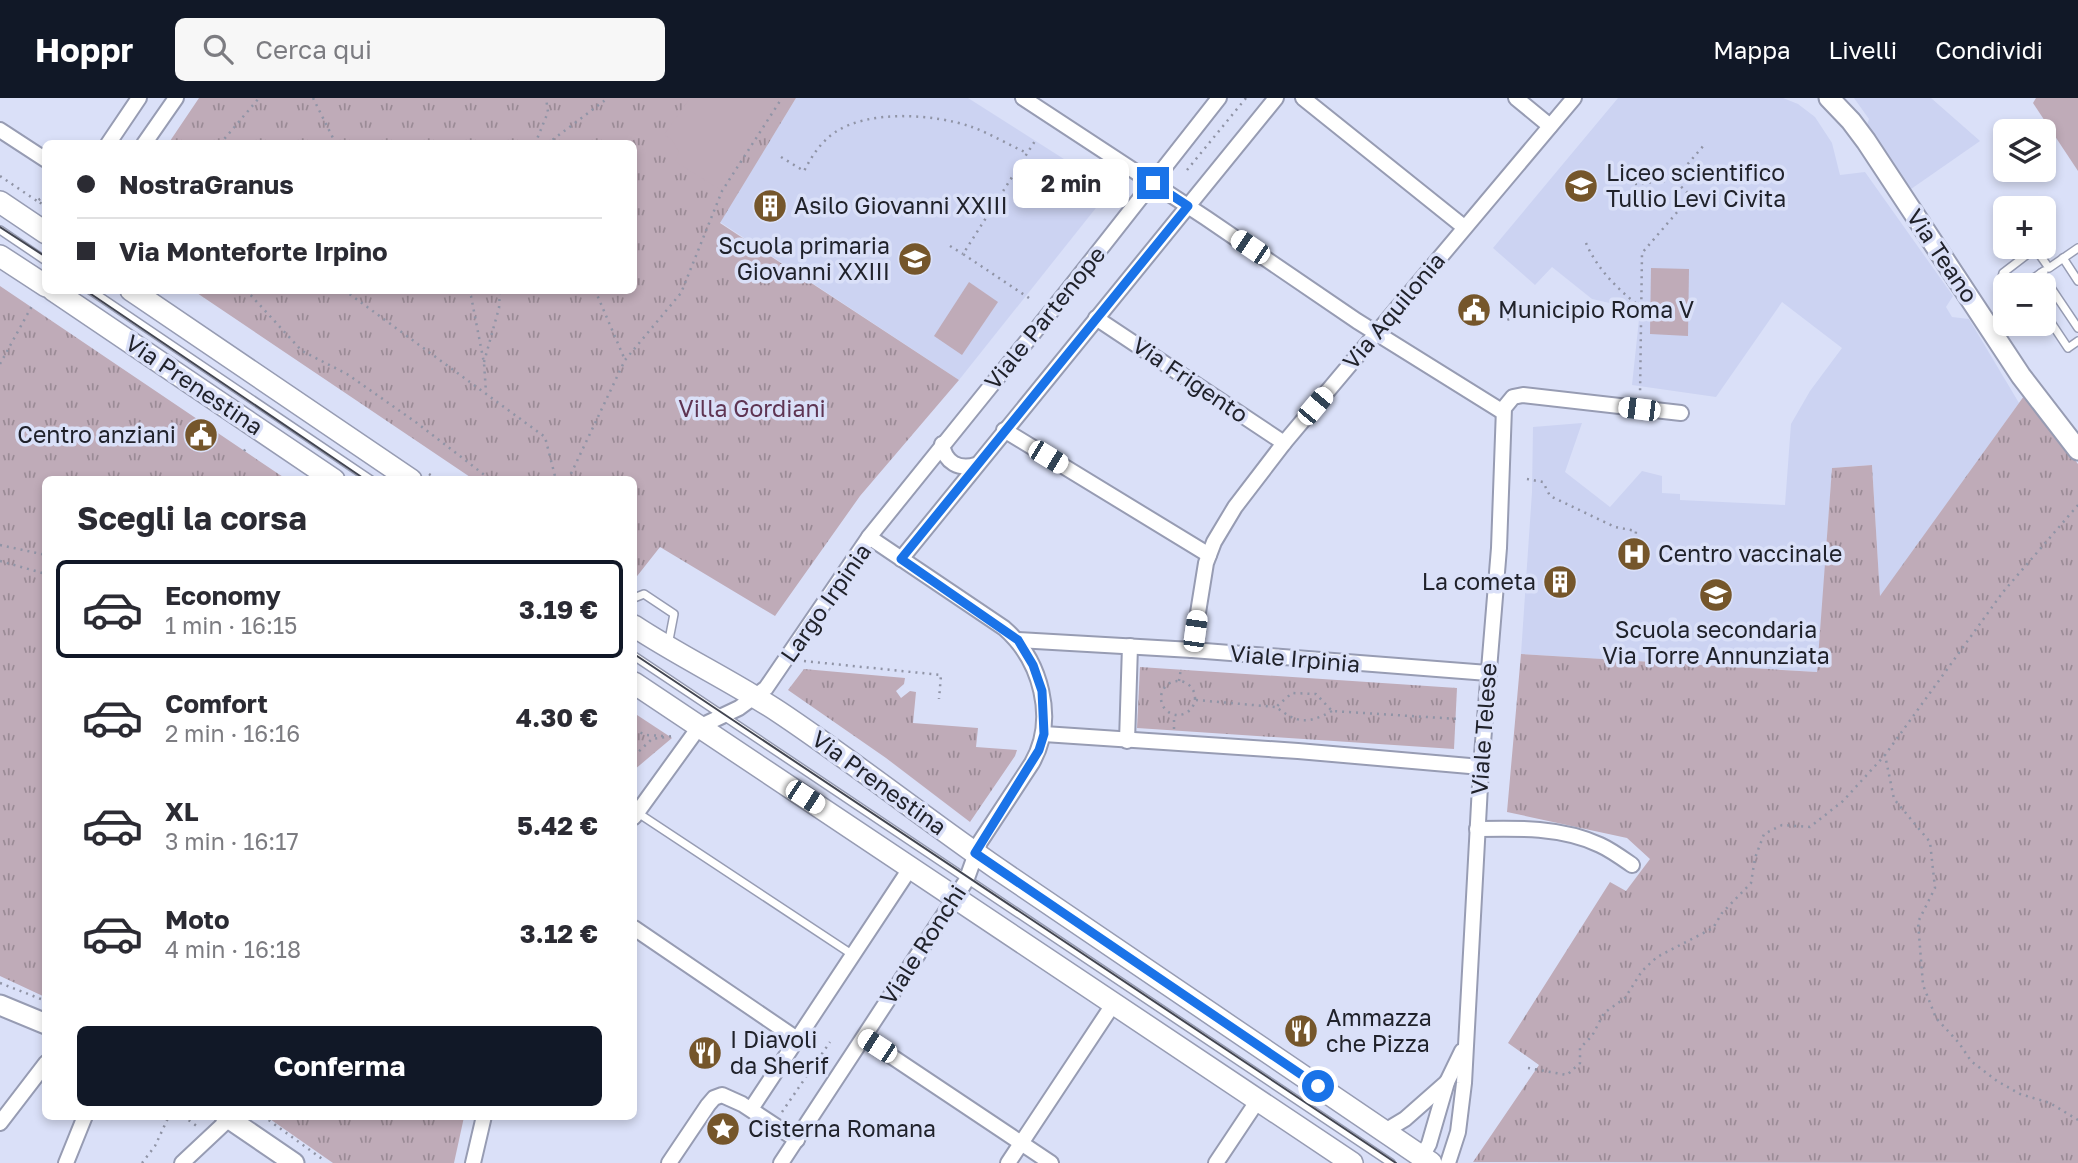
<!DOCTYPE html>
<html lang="it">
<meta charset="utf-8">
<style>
:root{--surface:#fff;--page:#f7f7f7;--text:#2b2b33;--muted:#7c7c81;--line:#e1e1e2;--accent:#111827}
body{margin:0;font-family:"Golos Text",sans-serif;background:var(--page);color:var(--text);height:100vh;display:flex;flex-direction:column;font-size:26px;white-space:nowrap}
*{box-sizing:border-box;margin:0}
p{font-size:23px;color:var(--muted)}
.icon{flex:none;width:38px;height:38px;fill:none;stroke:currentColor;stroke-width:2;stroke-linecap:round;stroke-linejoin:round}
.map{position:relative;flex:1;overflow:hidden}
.drawer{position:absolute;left:42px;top:378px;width:595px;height:644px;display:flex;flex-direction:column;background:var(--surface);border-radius:10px;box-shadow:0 4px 10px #0003}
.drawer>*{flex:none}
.top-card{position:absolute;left:42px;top:42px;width:595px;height:154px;border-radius:10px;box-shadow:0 4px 10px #0003;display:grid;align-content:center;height:154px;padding:0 35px;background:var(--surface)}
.buttons{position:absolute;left:1993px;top:21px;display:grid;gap:14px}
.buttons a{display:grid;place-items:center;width:63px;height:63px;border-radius:10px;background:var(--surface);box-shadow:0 4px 10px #0003;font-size:35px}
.end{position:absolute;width:32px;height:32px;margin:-16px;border:9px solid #1a73e8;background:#fff;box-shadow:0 0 0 4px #fff}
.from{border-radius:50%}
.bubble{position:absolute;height:49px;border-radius:10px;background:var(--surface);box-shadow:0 4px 10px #0003;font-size:23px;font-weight:700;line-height:49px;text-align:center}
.car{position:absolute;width:21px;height:42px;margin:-21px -10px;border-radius:9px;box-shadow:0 0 5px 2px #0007;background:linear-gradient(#fff 24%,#345 0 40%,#fff 0 76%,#345 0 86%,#fff 0)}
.top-card b{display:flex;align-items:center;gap:24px;height:66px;font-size:26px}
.top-card b+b{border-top:2px solid var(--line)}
.top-card i{width:18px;height:18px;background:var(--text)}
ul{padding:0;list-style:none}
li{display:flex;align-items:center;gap:21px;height:98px;margin:0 14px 10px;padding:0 21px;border:4px solid transparent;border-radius:10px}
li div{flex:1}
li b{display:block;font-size:26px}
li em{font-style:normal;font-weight:700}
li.selected{border-color:var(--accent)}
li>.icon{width:63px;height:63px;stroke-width:1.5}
h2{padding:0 35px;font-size:32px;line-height:84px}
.primary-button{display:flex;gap:14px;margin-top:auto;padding:14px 35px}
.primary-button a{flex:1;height:80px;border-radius:10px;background:var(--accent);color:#fff;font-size:28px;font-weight:700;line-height:80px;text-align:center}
header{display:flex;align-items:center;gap:42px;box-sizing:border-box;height:98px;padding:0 35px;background:var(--accent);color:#fff}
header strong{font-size:33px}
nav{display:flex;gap:38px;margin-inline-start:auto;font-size:24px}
.search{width:490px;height:63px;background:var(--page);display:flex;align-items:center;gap:18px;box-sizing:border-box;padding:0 24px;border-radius:10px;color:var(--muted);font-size:26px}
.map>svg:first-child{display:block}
.built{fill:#ccd3f2}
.grass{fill:url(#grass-tufts)}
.garden{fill:#bfabb8}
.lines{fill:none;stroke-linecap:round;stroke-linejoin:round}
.service-casing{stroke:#979cb3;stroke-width:10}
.minor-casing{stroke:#979cb3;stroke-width:18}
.tertiary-casing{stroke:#979cb3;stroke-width:23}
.secondary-casing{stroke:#979cb3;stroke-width:24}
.path{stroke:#9094a6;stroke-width:2.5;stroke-dasharray:2 5;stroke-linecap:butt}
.service{stroke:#fff;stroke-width:7}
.minor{stroke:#fff;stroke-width:14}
.tertiary{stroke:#fff;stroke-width:19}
.secondary{stroke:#fff;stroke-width:21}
.tram{stroke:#434652;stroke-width:2}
.route{stroke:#1a73e8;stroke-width:9}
.labels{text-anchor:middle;stroke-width:7;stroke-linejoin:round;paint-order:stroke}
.poi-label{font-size:23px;fill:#20222b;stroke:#dae0f8;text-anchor:start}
.street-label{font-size:23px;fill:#20222b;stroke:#dae0f8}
.park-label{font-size:23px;fill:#5e3452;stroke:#dae0f8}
</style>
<header>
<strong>Hoppr</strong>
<div class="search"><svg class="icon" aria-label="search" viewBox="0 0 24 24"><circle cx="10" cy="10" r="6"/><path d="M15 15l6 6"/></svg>Cerca qui</div>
<nav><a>Mappa</a><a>Livelli</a><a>Condividi</a></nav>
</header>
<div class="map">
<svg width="2078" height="1065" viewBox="0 0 2078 1065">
<defs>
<pattern id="grass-tufts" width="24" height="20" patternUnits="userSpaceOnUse" patternTransform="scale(1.75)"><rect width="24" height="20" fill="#bfabb8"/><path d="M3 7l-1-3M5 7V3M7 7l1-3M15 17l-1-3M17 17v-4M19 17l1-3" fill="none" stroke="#9b8b96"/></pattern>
</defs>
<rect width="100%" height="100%" fill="#dae0f8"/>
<g class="built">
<path d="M796 0H968L1111 91 959 282 720 124Z"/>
<path d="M1618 0H1783L1798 6 1815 19 1832 45 1840 77 1865 74 1953 198 1946 209 1952 219 1969 221 2019 305 1880 499 1872 367 1832 370 1818 574 1521 556 1532 394 1533 329 1582 325 1565 374 1610 409 1642 373 1662 378V395L1680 396V402L1785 407 1791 326 1810 293 1842 250 1782 204 1716 299 1632 287 1640 212 1592 201 1552 169 1535 187 1493 150Z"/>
<path d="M1854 0H1931L1980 43 1911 91 1867 27 1869 21Z"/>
</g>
<g class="grass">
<path d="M199 0H796L720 125 959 282 860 398 775 518 660 449 634 482V382L473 381 194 193 634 192V46H168Z"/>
<path d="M0 188 286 381 46 382 45 899 0 878Z"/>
<path d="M2024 298 2078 366V1065L1473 1064 1539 967 1508 945 1610 784 1626 793 1650 761 1627 740 1507 714 1521 556 1817 574 1832 370 1872 367 1880 498Z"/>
<path d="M1140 569 1457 590 1454 651 1137 630Z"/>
<path d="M804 571 905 580 904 586 896 593 901 600 910 593 916 594 913 625 978 630 976 649 1017 652 1015 658 970 724 886 660 788 592Z"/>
<path d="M634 615 672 640 634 672Z"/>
<path d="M267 1019H464L454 1065H333Z"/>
</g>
<g class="garden">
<path d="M690 0H779L722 93 675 63 679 54 672 42 664 37Z"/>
<path d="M2036 0H2078V73L2033 5Z"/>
<path d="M1651 170 1689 171 1688 238 1650 236Z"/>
<path d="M969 184 998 204 962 257 934 238Z"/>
</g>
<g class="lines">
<g class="service-casing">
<g id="service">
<path d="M0 132 46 163"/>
<path d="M2063 160 2078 183"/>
<path d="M2041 175 2078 230"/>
<path d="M2025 186 2044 173"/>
<path d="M2025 187 2016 182 2002 179 2003 175 2033 152 2037 153 2049 170 2078 150"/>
<path d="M90 192 371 382"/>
<path d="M2044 214 2068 250 2078 243"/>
<path d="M634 500 644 496 674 516 668 547"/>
<path d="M634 558 1391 1065"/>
<path d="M638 715 853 857"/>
</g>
</g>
<g class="minor-casing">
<g id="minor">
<path d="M1023 0 1206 120 1357 223 1503 314"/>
<path d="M1303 0 1464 129"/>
<path d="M1516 0 1550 28"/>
<path d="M0 32 46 62"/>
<path d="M108 46 139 0"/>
<path d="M144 46 176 0"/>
<path d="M1096 220 1284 345"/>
<path d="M1004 332 1209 457"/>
<path d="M942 346C945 365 959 372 976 367"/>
<path d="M901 461 1276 0"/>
<path d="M1018 542 1192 552 1488 575"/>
<path d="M1192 552 1206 465 1214 444 1235 409 1284 345 1574 0"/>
<path d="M1044 636 1298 653 1481 669"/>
<path d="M1127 643 1130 548"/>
<path d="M634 719 699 629 739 610 766 590 869 439 1065 196 1219 0"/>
<path d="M1477 731C1517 730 1562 729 1600 747 1611 752 1622 760 1632 767"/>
<path d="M634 830 797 941"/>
<path d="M864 940 1051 1065"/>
<path d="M751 1011 911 769"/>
<path d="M0 1025 46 965"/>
<path d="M1385 1033 1405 1021 1447 984"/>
<path d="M1419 1064 1429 1046 1447 984 1462 953"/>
<path d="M66 1065 85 1018"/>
<path d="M182 1065 229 1021"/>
<path d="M473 1065 484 1018"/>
<path d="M669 1065 708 1007 714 1000 722 997 742 1006 797 1042"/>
<path d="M781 1065 966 783 980 744 1032 665C1057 621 1041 562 1004 530L869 439"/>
<path d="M1008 1065 1114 905"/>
<path d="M1216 1065 1258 1002"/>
<path d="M1448 1065 1458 1034 1464 985 1481 669 1499 450 1504 310 1513 299 1523 297 1681 315"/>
</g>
</g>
<g class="tertiary-casing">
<g id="tertiary">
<path d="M1829 0 1851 23 1866 43 2021 278 2078 352"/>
<path d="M0 907 46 926"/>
<path d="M225 1018 294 1065"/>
</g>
</g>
<g class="secondary-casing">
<g id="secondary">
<path d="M0 104 46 135"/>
<path d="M0 158 46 188"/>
<path d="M53 192 334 382"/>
<path d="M131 192 411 382"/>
<path d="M634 528C681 559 732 583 779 614 854 664 924 720 998 771 1142 870 1287 966 1431 1065"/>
<path d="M634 585 1352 1065"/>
</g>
</g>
<g class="path">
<path d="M313 0 336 46"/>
<path d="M220 46 259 0"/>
<path d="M535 46 548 14 546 0"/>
<path d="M547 46 608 0"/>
<path d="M781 59 804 73C812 58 820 45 834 35 868 11 935 16 972 29 991 36 1009 47 1027 55"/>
<path d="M1187 72 1246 0"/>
<path d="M0 78 37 103"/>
<path d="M1674 82 1705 46"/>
<path d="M1635 86 1674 82 1691 98 1642 155 1640 297"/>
<path d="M46 97 37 103 46 108"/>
<path d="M1586 145C1597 171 1619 193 1642 210"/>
<path d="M950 148 963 156"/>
<path d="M246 192 302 253 347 276 417 325 491 382"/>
<path d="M344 192 545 339 556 382"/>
<path d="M467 192 471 198 484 265 486 294"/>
<path d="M595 192 625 262"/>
<path d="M1029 200 963 156 1035 43"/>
<path d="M1503 219 1505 223 1523 215"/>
<path d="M1500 221 1521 210"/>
<path d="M484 264 499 210 500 192"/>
<path d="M0 266 33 206"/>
<path d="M244 353 247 349"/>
<path d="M429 376 438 382"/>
<path d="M1527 381 1543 384 1550 398 1615 429 1636 433 1635 445"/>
<path d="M568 382 625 262 681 195 722 93 782 0"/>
<path d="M2078 407 2003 494 1885 657 1894 701 1930 744 1935 790 1918 824 1923 887 1936 920 1959 945 1971 963 1997 983 2020 996 2050 1005 2078 1022"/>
<path d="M0 447 46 457"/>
<path d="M0 463 46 476"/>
<path d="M804 563 941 577 939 601"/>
<path d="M1179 583 1181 570"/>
<circle cx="1178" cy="600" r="17"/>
<path d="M1196 602 1276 609"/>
<path d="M1332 613C1308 626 1298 626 1276 609L1292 595 1316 596 1332 613 1458 621"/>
<path d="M1174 631V617"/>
<path d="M634 632 646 637 663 638"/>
<path d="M634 658 652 641 672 638"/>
<path d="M0 885 46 903"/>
<path d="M1528 970 1567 977 1580 965V950L1592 938 1604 915 1625 900 1642 873 1657 859 1713 830 1722 815 1751 785 1755 760 1764 736 1782 727 1810 729 1843 703 1885 657"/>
<path d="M782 1014 830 944"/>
<path d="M183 1018 198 1029"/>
<path d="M263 1018 325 1063"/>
<path d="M142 1065 155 1048 169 1018"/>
</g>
<use href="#service" class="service"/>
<use href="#minor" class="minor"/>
<use href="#tertiary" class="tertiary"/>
<use href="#secondary" class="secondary"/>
<g class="tram">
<path d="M0 129 46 159"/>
<path d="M85 192 366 382"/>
<path d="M634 556 1396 1065"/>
</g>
</g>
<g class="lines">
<path class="route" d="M1153 85 1188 108 901 461 1018 542 1033 567 1042 593 1044 636 1039 652 975 755 1318 988"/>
</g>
<defs>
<g id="school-disc" transform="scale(1.75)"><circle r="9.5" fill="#75562b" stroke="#dae0f8"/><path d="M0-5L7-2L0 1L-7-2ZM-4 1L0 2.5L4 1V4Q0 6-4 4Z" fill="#fff"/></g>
<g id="building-disc" transform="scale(1.75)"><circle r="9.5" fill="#75562b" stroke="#dae0f8"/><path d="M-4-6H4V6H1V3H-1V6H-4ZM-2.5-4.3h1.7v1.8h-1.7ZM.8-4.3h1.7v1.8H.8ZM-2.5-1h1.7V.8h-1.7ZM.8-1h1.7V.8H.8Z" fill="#fff"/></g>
<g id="civic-disc" transform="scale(1.75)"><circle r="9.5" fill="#75562b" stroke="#dae0f8"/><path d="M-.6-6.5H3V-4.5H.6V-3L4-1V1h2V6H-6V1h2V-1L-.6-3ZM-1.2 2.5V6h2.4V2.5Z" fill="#fff"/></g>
<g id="hospital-disc" transform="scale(1.75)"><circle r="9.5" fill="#75562b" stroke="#dae0f8"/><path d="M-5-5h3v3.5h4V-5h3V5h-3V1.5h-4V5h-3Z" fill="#fff"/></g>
<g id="restaurant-disc" transform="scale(1.75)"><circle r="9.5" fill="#75562b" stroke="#dae0f8"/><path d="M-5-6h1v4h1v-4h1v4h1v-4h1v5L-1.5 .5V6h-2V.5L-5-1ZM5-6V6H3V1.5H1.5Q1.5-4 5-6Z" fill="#fff"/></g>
<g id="sight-disc" transform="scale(1.75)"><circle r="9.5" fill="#75562b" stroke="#dae0f8"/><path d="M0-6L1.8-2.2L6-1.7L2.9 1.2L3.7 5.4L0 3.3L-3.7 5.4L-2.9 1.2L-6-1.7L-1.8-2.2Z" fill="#fff"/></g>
</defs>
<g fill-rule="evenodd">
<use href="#school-disc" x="1581" y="88"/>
<use href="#building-disc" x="770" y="108"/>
<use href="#school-disc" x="915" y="161"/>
<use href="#civic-disc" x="1474" y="212"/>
<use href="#civic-disc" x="201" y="337"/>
<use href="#hospital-disc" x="1634" y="456"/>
<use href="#building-disc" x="1560" y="484"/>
<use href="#school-disc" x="1716" y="497"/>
<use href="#restaurant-disc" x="1301" y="933"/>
<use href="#restaurant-disc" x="705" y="955"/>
<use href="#sight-disc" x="723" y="1031"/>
</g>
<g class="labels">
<g class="poi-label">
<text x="1606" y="83">Liceo scientifico<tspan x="1606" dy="26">Tullio Levi Civita</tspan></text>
<text x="794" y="116">Asilo Giovanni XXIII</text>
<text x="890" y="156" text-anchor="end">Scuola primaria<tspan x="890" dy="26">Giovanni XXIII</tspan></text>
<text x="1498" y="220">Municipio Roma V</text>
<text x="176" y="345" text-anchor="end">Centro anziani</text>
<text x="1658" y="464">Centro vaccinale</text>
<text x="1536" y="492" text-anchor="end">La cometa</text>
<text x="1716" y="540" text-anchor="middle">Scuola secondaria<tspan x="1716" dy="26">Via Torre Annunziata</tspan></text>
<text x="1326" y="928">Ammazza<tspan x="1326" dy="26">che Pizza</tspan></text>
<text x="730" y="950">I Diavoli<tspan x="730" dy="26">da Sherif</tspan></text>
<text x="748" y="1039">Cisterna Romana</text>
</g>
<g class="street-label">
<text transform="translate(1942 158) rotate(56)" y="8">Via Teano</text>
<text transform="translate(1394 213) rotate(-50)" y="8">Via Aquilonia</text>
<text transform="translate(1045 220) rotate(-51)" y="8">Viale Partenope</text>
<text transform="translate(1190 282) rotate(34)" y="8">Via Frigento</text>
<text transform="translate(194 287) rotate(34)" y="8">Via Prenestina</text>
<text transform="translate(826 505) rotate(-55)" y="8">Largo Irpinia</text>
<text transform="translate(1295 561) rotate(5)" y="8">Viale Irpinia</text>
<text transform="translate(1484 631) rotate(-86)" y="8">Viale Telese</text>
<text transform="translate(879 685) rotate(36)" y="8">Via Prenestina</text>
<text transform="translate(923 847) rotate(-57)" y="8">Viale Ronchi</text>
</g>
<g class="park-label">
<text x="752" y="319">Villa Gordiani</text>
</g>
</g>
</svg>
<div class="buttons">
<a><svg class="icon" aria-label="layers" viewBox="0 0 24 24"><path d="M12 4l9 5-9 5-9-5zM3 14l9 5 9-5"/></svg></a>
<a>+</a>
<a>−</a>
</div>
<i class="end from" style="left:1318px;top:988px"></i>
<i class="end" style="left:1153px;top:85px"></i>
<div class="bubble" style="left:1013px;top:61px;width:116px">2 min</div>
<i class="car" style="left:1250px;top:149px;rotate:304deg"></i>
<i class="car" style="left:1315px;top:308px;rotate:40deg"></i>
<i class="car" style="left:1639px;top:311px;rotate:277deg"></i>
<i class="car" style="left:1048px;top:359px;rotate:121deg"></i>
<i class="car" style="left:1195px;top:533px;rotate:8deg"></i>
<i class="car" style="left:805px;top:699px;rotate:123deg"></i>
<i class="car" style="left:877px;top:948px;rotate:303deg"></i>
<div class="top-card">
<b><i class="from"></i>NostraGranus</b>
<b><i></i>Via Monteforte Irpino</b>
</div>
<section class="drawer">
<h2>Scegli la corsa</h2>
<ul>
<li class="selected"><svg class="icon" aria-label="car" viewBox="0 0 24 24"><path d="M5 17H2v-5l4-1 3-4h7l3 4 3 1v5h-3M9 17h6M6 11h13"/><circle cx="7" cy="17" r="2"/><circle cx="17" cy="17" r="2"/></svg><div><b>Economy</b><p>1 min · 16:15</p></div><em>3.19 €</em></li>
<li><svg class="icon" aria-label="car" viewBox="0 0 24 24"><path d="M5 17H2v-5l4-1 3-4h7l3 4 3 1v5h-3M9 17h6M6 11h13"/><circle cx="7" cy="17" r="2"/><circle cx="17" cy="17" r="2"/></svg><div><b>Comfort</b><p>2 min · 16:16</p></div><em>4.30 €</em></li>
<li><svg class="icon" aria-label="car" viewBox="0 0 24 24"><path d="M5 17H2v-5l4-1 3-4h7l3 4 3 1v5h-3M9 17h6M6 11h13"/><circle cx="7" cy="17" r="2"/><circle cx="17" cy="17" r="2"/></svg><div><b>XL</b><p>3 min · 16:17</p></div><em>5.42 €</em></li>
<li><svg class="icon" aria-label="car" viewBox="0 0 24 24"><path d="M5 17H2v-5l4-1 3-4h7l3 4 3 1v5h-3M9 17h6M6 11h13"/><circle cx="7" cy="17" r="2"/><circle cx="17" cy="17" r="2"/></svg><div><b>Moto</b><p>4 min · 16:18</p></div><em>3.12 €</em></li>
</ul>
<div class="primary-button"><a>Conferma</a></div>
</section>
</div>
